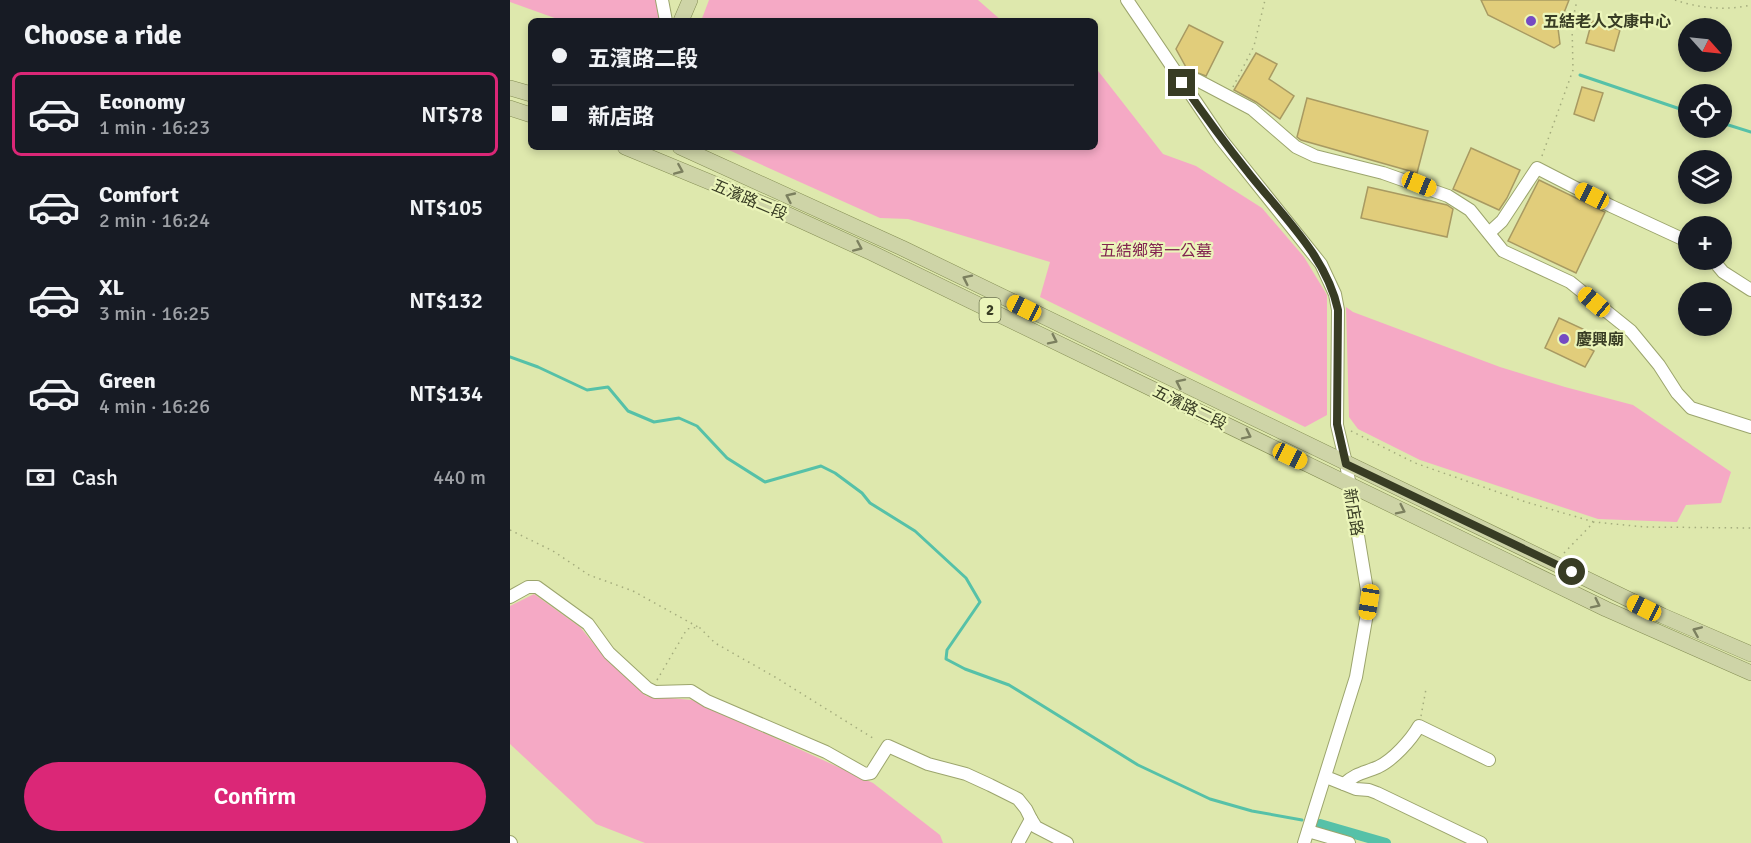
<!DOCTYPE html>
<meta charset="utf-8">
<style>
:root{--surface:#171b24;--page:#242831;--text:#f1f3f6;--muted:#9ea1a6;--line:#363941;--accent:#db2777}
body{margin:0;font-family:Signika,"Noto Sans TC",sans-serif;background:var(--page);color:var(--text);height:100vh;display:flex;flex-direction:column;font-size:22px;white-space:nowrap}
*{box-sizing:border-box;margin:0}
p{font-size:20px;color:var(--muted)}
.icon{flex:none;width:33px;height:33px;fill:none;stroke:currentColor;stroke-width:2;stroke-linecap:round;stroke-linejoin:round}
.map{position:relative;flex:1;overflow:hidden}
.side{display:flex;flex-direction:column;background:var(--surface);width:510px}
.side>*{flex:none}
.guide{position:absolute;left:18px;top:18px;width:570px;height:132px;border-radius:9px;box-shadow:0 3px 9px #0003;display:grid;align-content:center;height:132px;padding:0 24px;background:var(--surface)}
.needle{width:39px;rotate:117deg}
.buttons{position:absolute;left:1168px;top:18px;display:grid;gap:12px}
.buttons a{display:grid;place-items:center;width:54px;height:54px;border-radius:50%;background:var(--surface);box-shadow:0 3px 9px #0003;font-size:30px}
.end{position:absolute;width:27px;height:27px;margin:-14px;border:8px solid #383c24;background:#fff;box-shadow:0 0 0 3px #fff}
.from{border-radius:50%}
.car{position:absolute;width:18px;height:36px;margin:-18px -9px;border-radius:8px;box-shadow:0 0 4px 2px #0007;background:linear-gradient(#f5c518 24%,#345 0 40%,#f5c518 0 76%,#345 0 86%,#f5c518 0)}
.guide b{display:flex;align-items:center;gap:21px;height:57px;font-size:22px}
.guide b+b{border-top:2px solid var(--line)}
.guide i{width:15px;height:15px;background:var(--text)}
ul{padding:0;list-style:none}
li{display:flex;align-items:center;gap:18px;height:84px;margin:0 12px 9px;padding:0 12px;border:3px solid transparent;border-radius:9px}
li div{flex:1}
li b{display:block;font-size:22px}
li em{font-style:normal;font-weight:600}
li.current{border-color:var(--accent)}
li>.icon{width:54px;height:54px;stroke-width:1.5}
h2{padding:0 24px;font-size:27px;line-height:72px}
.pay{display:flex;align-items:center;gap:15px;height:66px;padding:0 24px;font-size:22px}
.pay p{margin-inline-start:auto}
.primary-button{display:flex;gap:12px;margin-top:auto;padding:12px 24px}
.primary-button a{flex:1;height:69px;border-radius:36px;background:var(--accent);color:#fff;font-size:24px;font-weight:600;line-height:69px;text-align:center}
main{display:flex;flex:1;min-height:0}
.map>svg:first-child{display:block}
.green{fill:#f5a9c5}
.lines{fill:none;stroke-linecap:round;stroke-linejoin:round}
.stream{stroke:#56c1a8;stroke-width:3}
.canal{stroke:#56c1a8;stroke-width:10}
.building{fill:#e1cd7b;stroke:#a89a62;stroke-width:1.5}
.minor-casing{stroke:#9ca56d;stroke-width:14}
.major-casing{stroke:#848d53;stroke-width:16}
.path{stroke:#a4ac7d;stroke-width:1.5;stroke-dasharray:1.5 4.5;stroke-linecap:butt}
.minor{stroke:#fff;stroke-width:12}
.major{stroke:#ced4a7;stroke-width:15}
.oneway{stroke:#7c805f}
.route{stroke:#383c24;stroke-width:8}
.poi-dot{fill:#754bc3;stroke:#ebf5ba;stroke-width:2}
.labels{text-anchor:middle;stroke-width:4.5;stroke-linejoin:round;paint-order:stroke}
.shield{fill:#ebf5ba;stroke:#6e7451;stroke-width:1.5}
.shield-label{font-size:15px;font-weight:bold;fill:#383c24}
.poi-label{font-size:16px;font-weight:bold;fill:#383c24;stroke:#ebf5ba;text-anchor:start}
.street-label{font-size:16px;fill:#383c24;stroke:#ebf5ba}
.park-label{font-size:16px;fill:#822450;stroke:#ebf5ba}
</style>
<main>
<section class="side">
<h2>Choose a ride</h2>
<ul>
<li class="current"><svg class="icon" aria-label="car" viewBox="0 0 24 24"><path d="M5 17H2v-5l4-1 3-4h7l3 4 3 1v5h-3M9 17h6M6 11h13"/><circle cx="7" cy="17" r="2"/><circle cx="17" cy="17" r="2"/></svg><div><b>Economy</b><p>1 min · 16:23</p></div><em>NT$78</em></li>
<li><svg class="icon" aria-label="car" viewBox="0 0 24 24"><path d="M5 17H2v-5l4-1 3-4h7l3 4 3 1v5h-3M9 17h6M6 11h13"/><circle cx="7" cy="17" r="2"/><circle cx="17" cy="17" r="2"/></svg><div><b>Comfort</b><p>2 min · 16:24</p></div><em>NT$105</em></li>
<li><svg class="icon" aria-label="car" viewBox="0 0 24 24"><path d="M5 17H2v-5l4-1 3-4h7l3 4 3 1v5h-3M9 17h6M6 11h13"/><circle cx="7" cy="17" r="2"/><circle cx="17" cy="17" r="2"/></svg><div><b>XL</b><p>3 min · 16:25</p></div><em>NT$132</em></li>
<li><svg class="icon" aria-label="car" viewBox="0 0 24 24"><path d="M5 17H2v-5l4-1 3-4h7l3 4 3 1v5h-3M9 17h6M6 11h13"/><circle cx="7" cy="17" r="2"/><circle cx="17" cy="17" r="2"/></svg><div><b>Green</b><p>4 min · 16:26</p></div><em>NT$134</em></li>
</ul>
<div class="pay"><svg class="icon" aria-label="cash" viewBox="0 0 24 24"><path d="M3 7h18v10H3z"/><circle cx="12" cy="12" r="2"/></svg>Cash<p>440 m</p></div>
<div class="primary-button"><a>Confirm</a></div>
</section>
<div class="map">
<svg width="1241" height="843" viewBox="0 0 1241 843">
<rect width="100%" height="100%" fill="#dee8ad"/>
<g class="green">
<path d="M0 0H159L151 21H53L0 2Z"/>
<path d="M199 0H468L492 21H191Z"/>
<path d="M585 67 653 154 686 166 752 208 794 257 817 295V415L795 427 530 297 540 262 398 219 370 218 212 147H585Z"/>
<path d="M836 307 843 312 990 367 1055 387 1123 405 1221 472 1211 503 1176 505 1167 522 1088 519 910 460 848 429 839 417Z"/>
<path d="M24 594 70 627 98 661 136 696 182 700 363 783 430 835 433 843H135L86 824 0 744V606Z"/>
</g>
<g class="lines">
<g class="stream">
<path d="M1070 75 1179 112"/>
<path d="M1212 123 1241 132"/>
<path d="M0 357 28 367 77 390 98 387 118 411 144 422 169 418 187 426 217 458 255 482 311 466 325 473 352 493 360 503 405 531 456 578 470 602 437 650 436 659 455 669 499 685 628 765 700 799 742 811 792 820"/>
</g>
<path class="canal" d="M810 824 876 843"/>
</g>
<g class="building">
<path d="M971 0H1059L1048 28 1050 44 1044 48 978 15Z"/>
<path d="M1082 21 1110 30 1104 51 1076 43Z"/>
<path d="M679 25 713 42 696 76 677 69 666 49Z"/>
<path d="M746 53 767 64 759 79 784 96 770 119 746 102 724 90Z"/>
<path d="M1072 87 1093 93 1084 121 1064 114Z"/>
<path d="M797 98 918 131 907 173 791 140 787 137Z"/>
<path d="M961 148 1010 170 997 198 989 210 943 189Z"/>
<path d="M1029 180 1095 212 1066 273 998 241Z"/>
<path d="M858 187 937 205 943 209 937 237 851 218Z"/>
<path d="M1049 318 1073 329 1067 342 1084 351 1075 367 1035 348Z"/>
</g>
<g class="lines">
<g class="minor-casing">
<g id="minor">
<path d="M152 0 156 21"/>
<path d="M617 0 711 139 811 264 825 294 828 310 827 425 836 463 859 602 846 677 794 843"/>
<path d="M672 83 687 80 742 109 786 147 805 156 873 173 938 196 960 210 993 251 1060 282 1121 331 1149 365 1167 393 1181 408 1241 427"/>
<path d="M979 233 992 221 1027 168 1101 206 1179 242"/>
<path d="M1203 260 1213 272 1241 290"/>
<path d="M0 597 18 587H27L78 624 99 653 137 688 145 692 181 691 197 701 316 752 355 774 361 773 378 746 418 764 456 774 480 785 508 799 516 809 521 819"/>
<path d="M816 777 846 789 859 790 867 793 971 843"/>
<path d="M834 784C846 773 854 773 868 767 883 760 901 740 909 726L979 760"/>
<path d="M798 831 839 843"/>
<path d="M0 842 1 843"/>
<path d="M508 843 521 819 526 827 557 843"/>
</g>
</g>
<g class="major-casing">
<g id="major">
<path d="M171 21 180 0"/>
<path d="M0 88 21 94"/>
<path d="M0 108 21 115"/>
<path d="M115 147 270 211 362 253 1096 609 1241 673"/>
<path d="M170 147 392 248 1153 616 1241 654"/>
</g>
</g>
<g class="path">
<path d="M1165 0C1188 8 1217 11 1241 5"/>
<path d="M723 87 744 46 755 0"/>
<path d="M1032 156 1063 70 1062 24 1067 0"/>
<path d="M841 431 905 463 1016 502 1084 522"/>
<path d="M0 530 43 551 79 575 123 591 188 627"/>
<path d="M1054 553 1084 522 1135 527 1241 528"/>
<path d="M147 680 177 629 189 627 205 643 265 677 366 740"/>
<path d="M911 716 916 689"/>
</g>
<use href="#minor" class="minor"/>
<use href="#major" class="major"/>
</g>
<defs><path id="oneway-chevron" d="M-2-3.5L2.5 0L-2 3.5" fill="none" stroke-width="1.6" stroke-linecap="round" stroke-linejoin="round" transform="scale(1.5)"/></defs>
<g class="oneway">
<use href="#oneway-chevron" transform="translate(169 170) rotate(23)"/>
<use href="#oneway-chevron" transform="translate(280 197) rotate(-155)"/>
<use href="#oneway-chevron" transform="translate(348 247) rotate(24)"/>
<use href="#oneway-chevron" transform="translate(457 279) rotate(-154)"/>
<use href="#oneway-chevron" transform="translate(543 340) rotate(26)"/>
<use href="#oneway-chevron" transform="translate(670 383) rotate(-154)"/>
<use href="#oneway-chevron" transform="translate(737 435) rotate(26)"/>
<use href="#oneway-chevron" transform="translate(891 510) rotate(26)"/>
<use href="#oneway-chevron" transform="translate(1086 604) rotate(26)"/>
<use href="#oneway-chevron" transform="translate(1187 631) rotate(-157)"/>
</g>
<g class="lines">
<path class="route" d="M672 83C694 115 717 146 741 176 774 217 817 258 828 310L827 424 836 464 1062 572"/>
</g>
<g class="poi-dot">
<circle cx="1021" cy="21" r="6"/>
<circle cx="1054" cy="339" r="6"/>
</g>
<g class="labels">
<rect class="shield" x="469.5" y="298" width="21" height="24" rx="4.5"/>
<g class="shield-label">
<text x="480" y="315">2</text>
</g>
<g class="poi-label">
<text x="1033" y="27">五結老人文康中心</text>
<text x="1066" y="345">慶興廟</text>
</g>
<g class="street-label">
<text transform="translate(240 199) rotate(23)" y="6">五濱路二段</text>
<text transform="translate(680 407) rotate(26)" y="6">五濱路二段</text>
<text transform="translate(844 512) rotate(80)" y="6">新店路</text>
</g>
<g class="park-label">
<text x="646" y="256">五結鄉第一公墓</text>
</g>
</g>
</svg>
<div class="buttons">
<a><svg class="needle" viewBox="-14 -14 28 28"><path d="M0-13l5 13h-10z" fill="#e53935"/><path d="M0 13l5-13h-10z" fill="#9ea1a6"/></svg></a>
<a><svg class="icon" aria-label="locate" viewBox="0 0 24 24"><circle cx="12" cy="12" r="6"/><path d="M12 2v4M12 18v4M2 12h4M18 12h4"/></svg></a>
<a><svg class="icon" aria-label="layers" viewBox="0 0 24 24"><path d="M12 4l9 5-9 5-9-5zM3 14l9 5 9-5"/></svg></a>
<a>+</a>
<a>−</a>
</div>
<i class="end from" style="left:1062px;top:572px"></i>
<i class="end" style="left:672px;top:83px"></i>
<i class="car" style="left:909px;top:184px;rotate:112deg"></i>
<i class="car" style="left:1082px;top:196px;rotate:297deg"></i>
<i class="car" style="left:1084px;top:302px;rotate:310deg"></i>
<i class="car" style="left:514px;top:308px;rotate:296deg"></i>
<i class="car" style="left:780px;top:456px;rotate:116deg"></i>
<i class="car" style="left:859px;top:602px;rotate:189deg"></i>
<i class="car" style="left:1134px;top:608px;rotate:296deg"></i>
<div class="guide">
<b><i class="from"></i>五濱路二段</b>
<b><i></i>新店路</b>
</div>
</div>
</main>
